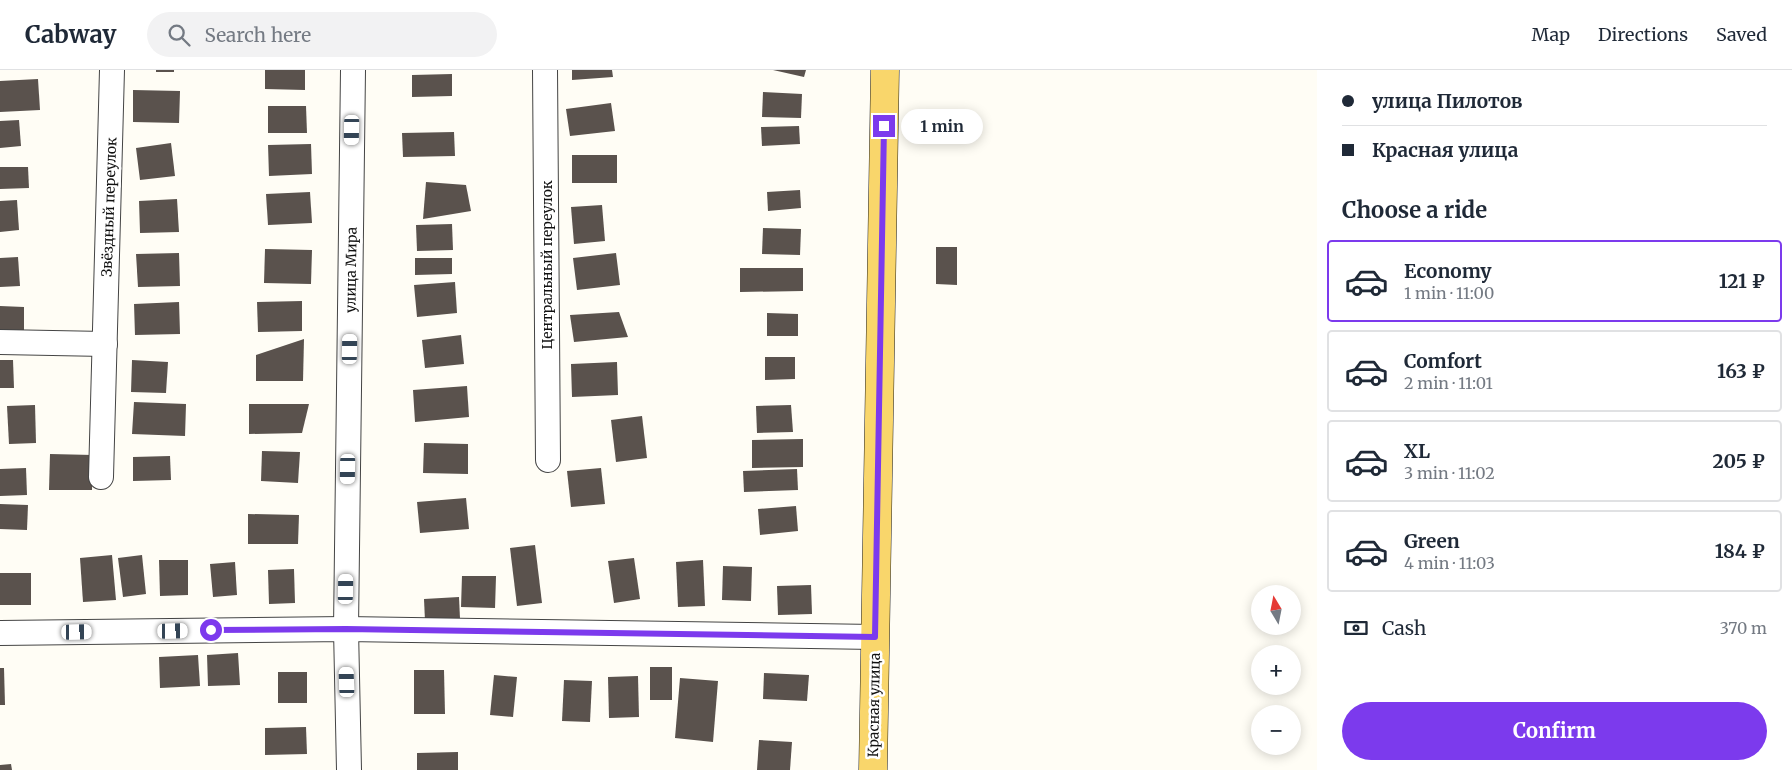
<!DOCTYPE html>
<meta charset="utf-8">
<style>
:root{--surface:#fff;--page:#f2f2f3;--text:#1f2937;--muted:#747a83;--line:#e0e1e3;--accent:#7c3aed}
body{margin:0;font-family:Merriweather,serif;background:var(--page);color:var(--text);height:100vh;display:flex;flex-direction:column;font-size:19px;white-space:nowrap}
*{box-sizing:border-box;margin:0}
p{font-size:16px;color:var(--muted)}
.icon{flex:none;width:28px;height:28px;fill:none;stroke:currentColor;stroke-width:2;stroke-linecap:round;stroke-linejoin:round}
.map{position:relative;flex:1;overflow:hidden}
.details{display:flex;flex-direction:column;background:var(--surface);width:475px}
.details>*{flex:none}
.banner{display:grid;align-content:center;height:110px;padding:0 25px;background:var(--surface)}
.needle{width:32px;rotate:350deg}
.fabs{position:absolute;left:1251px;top:515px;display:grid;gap:10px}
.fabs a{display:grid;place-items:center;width:50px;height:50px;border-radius:50%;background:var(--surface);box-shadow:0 2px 12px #0003;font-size:25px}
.end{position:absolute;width:22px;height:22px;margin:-11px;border:6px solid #7c3aed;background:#fff;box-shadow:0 0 0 2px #fff}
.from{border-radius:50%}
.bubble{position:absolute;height:35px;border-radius:18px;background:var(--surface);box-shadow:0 2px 12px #0003;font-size:16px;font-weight:700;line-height:35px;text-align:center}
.car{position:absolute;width:15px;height:30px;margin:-15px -8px;border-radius:6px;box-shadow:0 0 4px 1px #0007;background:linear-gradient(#fff 24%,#345 0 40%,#fff 0 76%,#345 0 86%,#fff 0)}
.banner b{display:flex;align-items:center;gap:18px;height:48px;font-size:19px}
.banner b+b{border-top:1px solid var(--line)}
.banner i{width:12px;height:12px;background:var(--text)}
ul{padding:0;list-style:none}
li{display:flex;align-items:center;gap:15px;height:82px;margin:0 10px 8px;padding:0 15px;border:2px solid var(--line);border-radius:5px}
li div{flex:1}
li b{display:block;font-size:19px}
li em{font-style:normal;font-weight:700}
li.on{border-color:var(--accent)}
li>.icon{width:45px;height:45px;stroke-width:1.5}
h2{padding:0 25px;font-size:22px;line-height:60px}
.pay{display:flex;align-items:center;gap:12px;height:55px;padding:0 25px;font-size:19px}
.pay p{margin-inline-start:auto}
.button{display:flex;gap:10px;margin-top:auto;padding:10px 25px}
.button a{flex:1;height:58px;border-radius:30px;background:var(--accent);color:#fff;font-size:20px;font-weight:700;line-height:58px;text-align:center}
header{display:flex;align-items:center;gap:30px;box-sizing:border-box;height:70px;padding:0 25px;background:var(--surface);border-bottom:1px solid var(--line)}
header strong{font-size:24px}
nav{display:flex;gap:28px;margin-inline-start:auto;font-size:18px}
.search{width:350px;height:45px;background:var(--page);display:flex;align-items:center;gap:12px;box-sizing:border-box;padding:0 18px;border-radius:28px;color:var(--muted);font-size:19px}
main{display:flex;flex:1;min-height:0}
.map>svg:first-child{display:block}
.building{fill:#5a524d}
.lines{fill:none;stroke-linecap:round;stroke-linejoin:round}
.minor-casing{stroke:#444;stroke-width:26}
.major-casing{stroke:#222;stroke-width:29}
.minor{stroke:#fff;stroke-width:24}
.major{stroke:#f9d66b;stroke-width:28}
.route{stroke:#7c3aed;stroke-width:6}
.labels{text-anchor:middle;stroke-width:5;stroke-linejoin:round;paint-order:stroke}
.street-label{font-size:14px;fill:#111;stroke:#fff}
</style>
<header>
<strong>Cabway</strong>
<div class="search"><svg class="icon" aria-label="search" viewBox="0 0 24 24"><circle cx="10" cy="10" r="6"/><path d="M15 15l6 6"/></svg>Search here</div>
<nav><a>Map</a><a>Directions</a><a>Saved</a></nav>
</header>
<main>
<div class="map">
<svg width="1317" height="700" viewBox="0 0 1317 700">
<rect width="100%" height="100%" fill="#fffdf5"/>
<g class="building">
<rect x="156" y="0" width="18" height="2"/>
<path d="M265 0H305V20L265 19Z"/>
<path d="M572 0H612L613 7 572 10Z"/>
<path d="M773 0H806L804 7Z"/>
<path d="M452 4V26L412 27V5Z"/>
<path d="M38 9 40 40 0 42V11Z"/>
<path d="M133 20 180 21 179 53 133 52Z"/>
<path d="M763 22 802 24 801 48 762 47Z"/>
<path d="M611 33 615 61 570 66 566 39Z"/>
<path d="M268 36H306L307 63H268Z"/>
<path d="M19 50 21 76 0 78V51Z"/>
<path d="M799 56 800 74 762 76 761 57Z"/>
<path d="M454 62 455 86 403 87 402 63Z"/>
<path d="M171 73 175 106 140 110 136 78Z"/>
<path d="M311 74 312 104 269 106 268 75Z"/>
<rect x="572" y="85" width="45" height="28"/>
<path d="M0 97H28L29 118 0 119Z"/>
<path d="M426 112 466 115 471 141 423 149Z"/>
<path d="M800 120 801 138 768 141 767 122Z"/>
<path d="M310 122 312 153 268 155 266 124Z"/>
<path d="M177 129 179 162 140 163 139 131Z"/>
<path d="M17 130 19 160 0 162V131Z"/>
<path d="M602 135 605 171 574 174 571 137Z"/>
<path d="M452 154 453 180 417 181 416 155Z"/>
<path d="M763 158 801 159 800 185 762 184Z"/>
<path d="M936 177H957V215L936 214Z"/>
<path d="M265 179 312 180 311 214 264 213Z"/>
<path d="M179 183 180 216 138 217 136 184Z"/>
<path d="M616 183 620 215 577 220 573 188Z"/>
<path d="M18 187 20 216 0 217V188Z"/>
<path d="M415 188H452V204L415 205Z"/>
<path d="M740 198H803V221L740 222Z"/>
<path d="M455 212 457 243 417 247 414 215Z"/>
<path d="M302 231V261L258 262 257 232Z"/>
<path d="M179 232 180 264 135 265 134 234Z"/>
<path d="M0 236 24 237V263H0Z"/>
<path d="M619 242 628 267 574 272 570 245Z"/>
<path d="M767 243 798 244V266H767Z"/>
<path d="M461 265 464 294 425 298 422 270Z"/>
<path d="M304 269 303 311H256V285Z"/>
<path d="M765 287H795V309L765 310Z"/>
<path d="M0 290H13L14 318H0Z"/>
<path d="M132 290 168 292 166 323 131 322Z"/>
<path d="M617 292 618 325 572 327 571 294Z"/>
<path d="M467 316 469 347 415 352 413 320Z"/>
<path d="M134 332 186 334 185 366 132 364Z"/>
<path d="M249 334H309L302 363 249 364Z"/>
<path d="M35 335 36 373 9 374 7 336Z"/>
<path d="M791 335 793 362 757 363 756 336Z"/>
<path d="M642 346 647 388 616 392 611 350Z"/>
<path d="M803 369V397L752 398V370Z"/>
<path d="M424 373 468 374V404L423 403Z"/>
<path d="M262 381 300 382 298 413 261 411Z"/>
<path d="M50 384 93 385 92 420H49Z"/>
<path d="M170 386 171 410 133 411V387Z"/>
<path d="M26 398 27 425 0 426V399Z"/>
<path d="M601 398 605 434 571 437 567 401Z"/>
<path d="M797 399 798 420 744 422 743 401Z"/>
<path d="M466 428 469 459 420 463 417 432Z"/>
<path d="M0 434 28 435 27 460 0 459Z"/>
<path d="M796 436 798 461 760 465 758 439Z"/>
<path d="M248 444 299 445 298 474H248Z"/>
<path d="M535 475 542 533 517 536 510 478Z"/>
<path d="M112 485 116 530 83 532 80 488Z"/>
<path d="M142 485 146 524 123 527 118 488Z"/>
<path d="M634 488 640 529 614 533 608 491Z"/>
<path d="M159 490H188V525L160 526Z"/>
<path d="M703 490 705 536 678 537 676 492Z"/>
<path d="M235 492 237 525 213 527 210 494Z"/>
<path d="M723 496 752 497 751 531 722 530Z"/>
<path d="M294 499 295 533 269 534 268 500Z"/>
<rect x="0" y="503" width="31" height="32"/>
<path d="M462 506H496L495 538 461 537Z"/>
<path d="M811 515 812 544 778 545 777 516Z"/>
<path d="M459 527 460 549 425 551 424 529Z"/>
<path d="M238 583 240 615 208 616 207 585Z"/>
<path d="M198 585 200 616 160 618 159 587Z"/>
<rect x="650" y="597" width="22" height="33"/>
<path d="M0 598H4L5 635H0Z"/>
<path d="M414 600H444L445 644H414Z"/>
<rect x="278" y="602" width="29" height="31"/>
<path d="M764 603 809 605 807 631 763 629Z"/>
<path d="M494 605 517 607 513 647 490 645Z"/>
<path d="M638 606 639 647 609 648 608 607Z"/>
<path d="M680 608 718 611 713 672 675 668Z"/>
<path d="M564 610 592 611 590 652 562 651Z"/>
<path d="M306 657 307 684 265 685V658Z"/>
<path d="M759 670 792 672 790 700H757Z"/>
<path d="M458 682V700H417V683Z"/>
<path d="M11 694 12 700H0V695Z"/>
</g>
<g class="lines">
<g class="minor-casing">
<g id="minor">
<path d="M545 0 548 390"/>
<path d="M0 272 105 274"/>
<path d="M101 407 112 0"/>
<path d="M0 563 346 559 875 567"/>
<path d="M349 700 346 559 353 0"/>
</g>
</g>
<g class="major-casing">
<path id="major" d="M873 700 885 0"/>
</g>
<use href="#minor" class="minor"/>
<use href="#major" class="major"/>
</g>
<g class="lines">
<path class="route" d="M211 560 346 559 875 567 884 56"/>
</g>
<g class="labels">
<g class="street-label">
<text transform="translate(109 137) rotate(-88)" y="5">Звёздный переулок</text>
<text transform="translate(547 195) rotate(-90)" y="5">Центральный переулок</text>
<text transform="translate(351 200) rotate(-89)" y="5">улица Мира</text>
<text transform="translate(874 635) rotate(-89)" y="5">Красная улица</text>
</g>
</g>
</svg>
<div class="fabs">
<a><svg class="needle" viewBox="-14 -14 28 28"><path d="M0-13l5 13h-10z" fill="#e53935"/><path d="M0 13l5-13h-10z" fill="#747a83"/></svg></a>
<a>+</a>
<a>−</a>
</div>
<i class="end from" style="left:211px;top:560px"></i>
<i class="end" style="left:884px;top:56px"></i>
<div class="bubble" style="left:901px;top:39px;width:82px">1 min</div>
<i class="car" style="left:352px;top:60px;rotate:181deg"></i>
<i class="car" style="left:350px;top:279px;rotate:1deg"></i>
<i class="car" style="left:348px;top:399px;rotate:181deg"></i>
<i class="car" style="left:346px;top:519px;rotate:1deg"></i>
<i class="car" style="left:173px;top:561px;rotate:89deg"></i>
<i class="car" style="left:77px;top:562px;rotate:89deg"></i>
<i class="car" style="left:347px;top:612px;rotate:358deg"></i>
</div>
<section class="details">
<div class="banner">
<b><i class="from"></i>улица Пилотов</b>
<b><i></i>Красная улица</b>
</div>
<h2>Choose a ride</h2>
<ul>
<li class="on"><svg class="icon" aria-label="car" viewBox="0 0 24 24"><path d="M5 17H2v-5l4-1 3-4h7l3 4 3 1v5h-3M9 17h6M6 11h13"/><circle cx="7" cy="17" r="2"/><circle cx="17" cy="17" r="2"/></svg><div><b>Economy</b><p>1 min · 11:00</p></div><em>121 ₽</em></li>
<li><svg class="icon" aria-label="car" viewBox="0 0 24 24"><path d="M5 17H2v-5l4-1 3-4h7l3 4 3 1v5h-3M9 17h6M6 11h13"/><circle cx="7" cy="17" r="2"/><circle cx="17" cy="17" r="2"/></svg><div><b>Comfort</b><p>2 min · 11:01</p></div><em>163 ₽</em></li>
<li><svg class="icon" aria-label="car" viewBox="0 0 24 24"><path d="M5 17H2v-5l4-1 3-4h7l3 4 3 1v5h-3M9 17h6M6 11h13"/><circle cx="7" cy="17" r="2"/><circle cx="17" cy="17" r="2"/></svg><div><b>XL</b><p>3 min · 11:02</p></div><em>205 ₽</em></li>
<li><svg class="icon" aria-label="car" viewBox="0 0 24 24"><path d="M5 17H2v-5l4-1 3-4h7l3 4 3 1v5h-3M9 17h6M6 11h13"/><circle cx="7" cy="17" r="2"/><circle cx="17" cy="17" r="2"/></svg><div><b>Green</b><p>4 min · 11:03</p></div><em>184 ₽</em></li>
</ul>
<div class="pay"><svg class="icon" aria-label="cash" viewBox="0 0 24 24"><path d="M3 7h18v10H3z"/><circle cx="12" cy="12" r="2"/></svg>Cash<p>370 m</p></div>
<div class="button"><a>Confirm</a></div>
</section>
</main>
